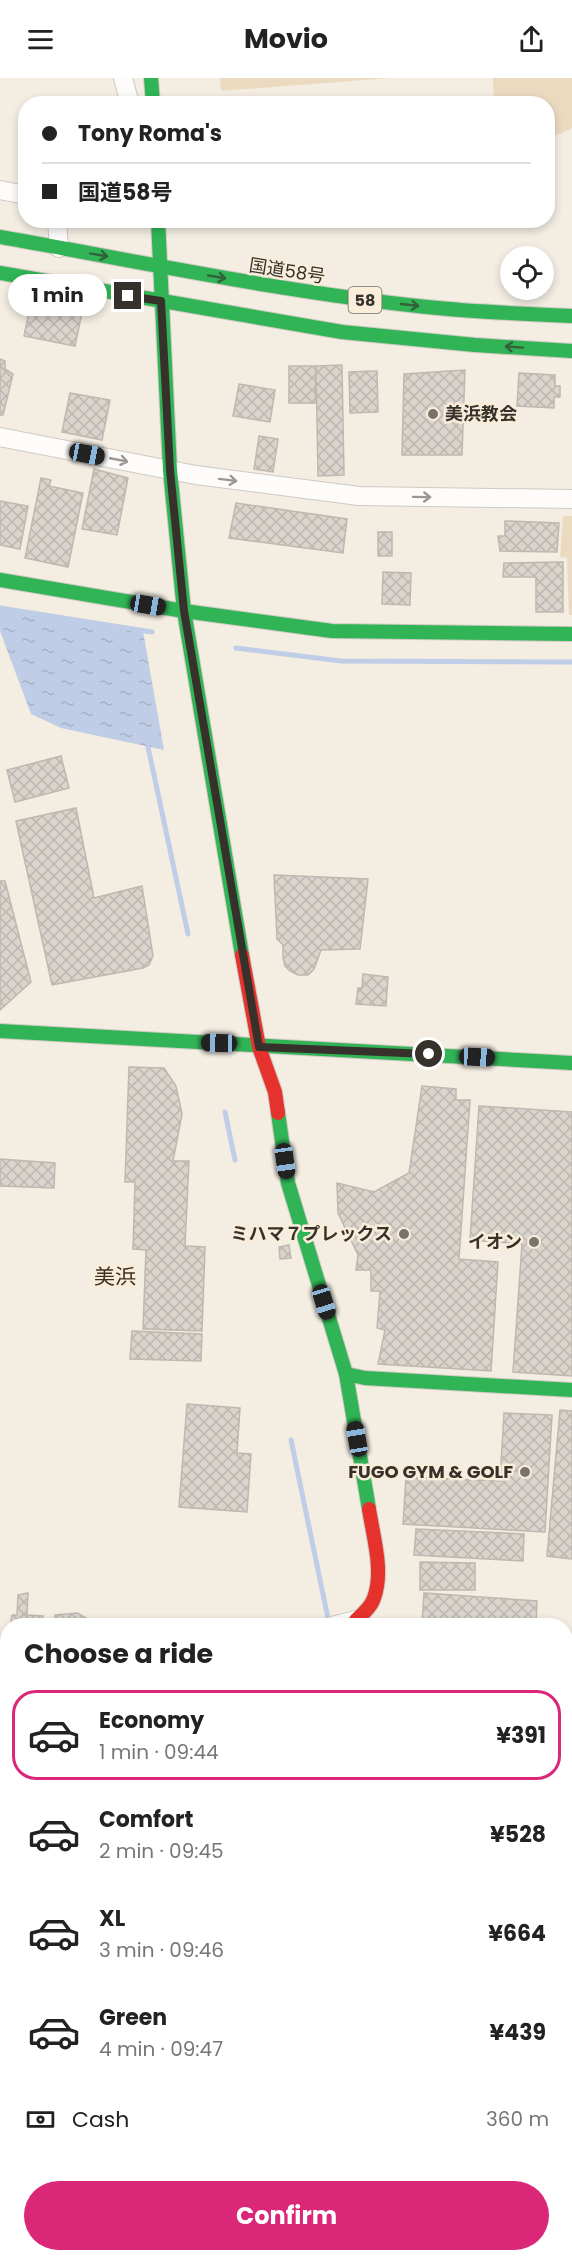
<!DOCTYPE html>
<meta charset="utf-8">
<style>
:root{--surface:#fff;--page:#f6f6f6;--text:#222;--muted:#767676;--line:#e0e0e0;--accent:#db2777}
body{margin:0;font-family:Poppins,"Noto Sans JP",sans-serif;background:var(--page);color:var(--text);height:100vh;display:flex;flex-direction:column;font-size:22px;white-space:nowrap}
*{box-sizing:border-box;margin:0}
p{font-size:20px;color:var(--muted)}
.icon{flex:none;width:33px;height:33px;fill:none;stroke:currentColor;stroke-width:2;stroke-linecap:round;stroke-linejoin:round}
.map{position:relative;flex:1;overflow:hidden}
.sheet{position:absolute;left:0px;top:1540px;width:573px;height:644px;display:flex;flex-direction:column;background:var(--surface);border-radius:24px 24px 0 0;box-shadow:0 3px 9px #0003}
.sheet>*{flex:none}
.top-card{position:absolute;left:18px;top:18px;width:537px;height:132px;border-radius:24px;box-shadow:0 3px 9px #0003;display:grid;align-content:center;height:132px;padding:0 24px;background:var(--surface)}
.tools{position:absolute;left:500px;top:168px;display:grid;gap:12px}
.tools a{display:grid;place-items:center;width:54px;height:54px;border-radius:50%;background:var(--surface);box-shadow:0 3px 9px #0003;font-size:30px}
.end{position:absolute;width:27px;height:27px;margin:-14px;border:8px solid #36322b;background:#fff;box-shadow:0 0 0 3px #fff}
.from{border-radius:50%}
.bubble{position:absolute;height:42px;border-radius:21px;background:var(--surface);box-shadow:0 3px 9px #0003;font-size:20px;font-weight:700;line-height:42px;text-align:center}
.car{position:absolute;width:18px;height:36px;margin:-18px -9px;border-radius:8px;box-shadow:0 0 4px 2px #0007;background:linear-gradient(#222 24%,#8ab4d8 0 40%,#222 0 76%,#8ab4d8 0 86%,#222 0)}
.top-card b{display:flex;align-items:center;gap:21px;height:57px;font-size:22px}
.top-card b+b{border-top:2px solid var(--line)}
.top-card i{width:15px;height:15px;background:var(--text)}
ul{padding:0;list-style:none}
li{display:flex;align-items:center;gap:18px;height:90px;margin:0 12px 9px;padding:0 12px;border:3px solid transparent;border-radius:24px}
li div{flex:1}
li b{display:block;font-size:22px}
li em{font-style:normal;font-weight:700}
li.active{border-color:var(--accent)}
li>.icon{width:54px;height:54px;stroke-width:1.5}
h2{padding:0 24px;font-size:27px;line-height:72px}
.pay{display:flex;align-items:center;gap:15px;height:66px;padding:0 24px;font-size:22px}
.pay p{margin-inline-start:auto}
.action{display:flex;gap:12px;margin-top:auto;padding:12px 24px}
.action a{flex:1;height:69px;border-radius:36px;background:var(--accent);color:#fff;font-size:24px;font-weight:700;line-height:69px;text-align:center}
header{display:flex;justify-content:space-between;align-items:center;height:78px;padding:0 24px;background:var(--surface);font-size:27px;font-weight:700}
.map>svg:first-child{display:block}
.green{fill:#ebdac0}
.water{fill:url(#water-ripples)}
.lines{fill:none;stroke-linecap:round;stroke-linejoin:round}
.stream{stroke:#bfcee6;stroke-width:5}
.building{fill:url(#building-cross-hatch);stroke:#beb9b0;stroke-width:1.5}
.street-casing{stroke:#cfcac2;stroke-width:20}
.fast-casing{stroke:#cfcac2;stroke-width:16}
.jam-casing{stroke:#cfcac2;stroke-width:16}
.street{stroke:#fdfcfb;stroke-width:18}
.fast{stroke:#30b455;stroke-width:14}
.jam{stroke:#e5322d;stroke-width:14}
.oneway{stroke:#34603a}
.oneway2{stroke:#9a9793}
.route{stroke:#36322b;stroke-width:8}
.poi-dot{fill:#78736b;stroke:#faeedb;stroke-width:2}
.labels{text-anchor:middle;stroke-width:5;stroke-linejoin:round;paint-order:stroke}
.shield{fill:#faeedb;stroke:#716a60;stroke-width:1.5}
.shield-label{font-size:16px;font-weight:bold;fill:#36322b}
.street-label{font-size:18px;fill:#36322b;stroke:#faeedb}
.poi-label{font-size:18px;font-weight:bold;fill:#36322b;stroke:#faeedb;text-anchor:end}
.quarter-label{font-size:21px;fill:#3b3123;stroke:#faeedb}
</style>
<header><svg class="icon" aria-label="menu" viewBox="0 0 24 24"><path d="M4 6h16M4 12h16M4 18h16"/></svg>Movio<svg class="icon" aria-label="share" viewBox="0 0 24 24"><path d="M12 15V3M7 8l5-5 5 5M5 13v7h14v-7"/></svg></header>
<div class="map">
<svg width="572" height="2183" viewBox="0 0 572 2183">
<defs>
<pattern id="water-ripples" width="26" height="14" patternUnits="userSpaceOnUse" patternTransform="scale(1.5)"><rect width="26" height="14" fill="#bfcee6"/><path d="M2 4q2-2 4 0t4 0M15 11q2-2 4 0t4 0" fill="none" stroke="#a5b1c5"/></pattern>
<pattern id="building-cross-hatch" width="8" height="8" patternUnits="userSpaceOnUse" patternTransform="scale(1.5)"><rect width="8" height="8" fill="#d9d4cc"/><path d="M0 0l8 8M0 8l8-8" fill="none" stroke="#bbb6af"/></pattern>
</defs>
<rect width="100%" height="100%" fill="#f3ede2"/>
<g class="green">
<path d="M220 0H390L221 13Z"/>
<path d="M493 0H572V50L561 56 548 57V26L494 25Z"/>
<path d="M563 438H572V537H569L567 480 560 479Z"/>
<path d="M566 1603H572V1660L566 1663Z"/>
<path d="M572 1672V1710H566V1673Z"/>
</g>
<g class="water">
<path d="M0 530 143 553 164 672 61 650 31 636 0 553Z"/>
<path d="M572 1862V2183H0V1933L8 1938V2176H566V1864Z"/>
</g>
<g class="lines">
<g class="stream">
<path d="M0 530 152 554"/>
<path d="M236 570 341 583 572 584"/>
<path d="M148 669 188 856"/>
<path d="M225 1034 235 1082"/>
<path d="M291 1362 329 1545"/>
</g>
</g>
<g class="building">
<path d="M31 224 82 234 75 268 24 258Z"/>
<path d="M0 281 5 283V291L13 296 3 337H0Z"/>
<path d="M342 287 344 397 318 398 316 288Z"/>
<path d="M289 288H316L315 325H289Z"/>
<path d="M465 292 462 377H402L404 296Z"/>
<path d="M377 293 378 334 350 335 349 294Z"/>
<path d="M519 295 555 297V308H560V319H554V330L517 328Z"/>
<path d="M239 306 275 312 270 344 233 338Z"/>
<path d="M70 315 110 322 102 362 62 354Z"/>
<path d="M259 358 278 361 273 394 254 391Z"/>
<path d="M94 391 128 400 117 457 82 451Z"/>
<path d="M41 400 51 402 49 408 83 415 68 489 25 480Z"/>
<path d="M0 423 28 428 20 471 0 467Z"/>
<path d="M236 425 347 441 343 475 229 460Z"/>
<path d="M505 443 559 445 557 474 500 473 498 458H505Z"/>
<rect x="378" y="454" width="14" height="24"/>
<path d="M563 484V534H536V499H503L504 485Z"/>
<path d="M383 494 411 495 410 527 382 526Z"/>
<path d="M61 678 69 710 15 724 7 692Z"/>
<path d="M76 730 94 820 142 808 153 878 149 887 143 890 52 907 16 743Z"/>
<path d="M274 797 368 801 360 871 321 872 314 891 308 897H298L290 893 285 888 283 880V867L277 861Z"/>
<path d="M0 803H5L31 904 0 932Z"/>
<path d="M363 896 388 899 386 928 356 926 358 910H362Z"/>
<path d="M129 989 164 990 176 1008 182 1036 173 1083H189L185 1168 205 1169 202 1253 143 1251 146 1172 133 1171 135 1104H125Z"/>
<path d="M422 1008 456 1011V1022H470L459 1181 498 1184 491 1293 378 1286 385 1252 377 1250 380 1213H371V1192H356L358 1177 338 1135 337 1105 374 1114 409 1095Z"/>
<path d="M479 1028 572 1034V1298L513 1294 522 1166 470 1162Z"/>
<path d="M0 1081 55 1085 54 1110 0 1108Z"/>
<path d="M289 1167 291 1180 280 1181 279 1169Z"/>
<path d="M132 1253 202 1256 201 1283 130 1281Z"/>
<path d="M187 1326 240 1330 237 1375 251 1376 247 1434 179 1429Z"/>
<path d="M560 1332 572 1333V1481L547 1478Z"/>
<path d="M504 1335 552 1337 545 1454 403 1446 406 1399 500 1403Z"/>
<path d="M416 1451 524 1456 523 1483 414 1477Z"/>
<path d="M420 1484 475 1485V1512H420Z"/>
<path d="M28 1515 27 1537 43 1538V1548H10L12 1537H17L18 1517Z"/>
<path d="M424 1515 537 1523 536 1548 422 1546Z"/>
<path d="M77 1535 93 1544 100 1548H54L55 1537Z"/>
<path d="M8 1566V1630L0 1636V1580L6 1578Z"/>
<path d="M8 1764V1884L0 1878V1776Z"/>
</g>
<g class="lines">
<g class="street-casing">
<g id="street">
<path d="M123 0 130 26"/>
<path d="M0 112 26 117"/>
<path d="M57 142 59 170"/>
<path d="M0 359 196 397 359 418 572 421"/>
<path d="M332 1548 356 1542"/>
<path d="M0 1696 8 1706"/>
<path d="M566 1719 572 1718"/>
<path d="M0 1924 8 1930"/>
</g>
</g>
<g class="fast-casing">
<g id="fast">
<path d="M151 0 153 26"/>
<path d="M158 142 170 392 184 533 242 877"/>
<path d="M0 159C142 184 283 214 427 229 475 234 523 236 572 238"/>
<path d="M0 195 342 254 475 267 572 273"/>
<path d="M0 502 184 533 332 553 572 556"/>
<path d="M0 953 572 985"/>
<path d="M278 1035 288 1105 346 1296 369 1431"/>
<path d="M346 1296 365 1300 572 1312"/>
</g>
</g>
<g class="jam-casing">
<g id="jam">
<path d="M242 877 259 969 275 1014 278 1035"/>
<path d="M356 1542C363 1536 371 1529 374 1520 384 1493 373 1458 369 1431"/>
</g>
</g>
<use href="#street" class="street"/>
<use href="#fast" class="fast"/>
<use href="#jam" class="jam"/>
</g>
<defs><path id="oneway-shaft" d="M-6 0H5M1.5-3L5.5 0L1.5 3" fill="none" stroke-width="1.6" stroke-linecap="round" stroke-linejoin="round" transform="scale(1.5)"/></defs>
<g class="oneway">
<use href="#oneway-shaft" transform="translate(99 177) rotate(10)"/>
<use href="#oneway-shaft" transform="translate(217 199) rotate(10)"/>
<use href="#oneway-shaft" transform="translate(410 227) rotate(6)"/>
<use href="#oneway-shaft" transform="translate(514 269) rotate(-176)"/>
</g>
<g class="oneway2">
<use href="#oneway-shaft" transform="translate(119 382) rotate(11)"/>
<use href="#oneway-shaft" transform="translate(228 402) rotate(7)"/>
<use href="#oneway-shaft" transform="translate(422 419) rotate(1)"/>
</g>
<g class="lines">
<path class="route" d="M128 218 161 223 170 392 184 533 259 969 429 976"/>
</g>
<g class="poi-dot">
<circle cx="433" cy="336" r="6"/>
<circle cx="404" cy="1156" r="6"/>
<circle cx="534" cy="1164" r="6"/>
<circle cx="525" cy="1394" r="6"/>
</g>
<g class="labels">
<rect class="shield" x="348.5" y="209" width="33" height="26" rx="4.5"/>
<g class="shield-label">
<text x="365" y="228">58</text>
</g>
<g class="street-label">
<text transform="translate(287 193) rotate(9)" y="6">国道58号</text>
</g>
<g class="poi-label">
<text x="445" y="342" text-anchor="start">美浜教会</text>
<text x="392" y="1162">ミハマ７プレックス</text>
<text x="522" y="1170">イオン</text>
<text x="513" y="1400">FUGO GYM &amp; GOLF</text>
</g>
<g class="quarter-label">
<text x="115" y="1206">美浜</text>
</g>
</g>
</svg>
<div class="tools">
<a><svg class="icon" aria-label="locate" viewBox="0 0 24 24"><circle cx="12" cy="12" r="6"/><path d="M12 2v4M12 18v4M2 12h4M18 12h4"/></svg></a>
</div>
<i class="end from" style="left:429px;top:976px"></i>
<i class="end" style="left:128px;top:218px"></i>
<div class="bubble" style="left:8px;top:196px;width:99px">1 min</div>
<i class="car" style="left:87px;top:376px;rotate:101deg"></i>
<i class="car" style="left:148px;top:527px;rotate:99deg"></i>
<i class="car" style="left:219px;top:965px;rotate:271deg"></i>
<i class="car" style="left:477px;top:979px;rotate:93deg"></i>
<i class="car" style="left:285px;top:1083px;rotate:172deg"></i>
<i class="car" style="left:324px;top:1224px;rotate:163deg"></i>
<i class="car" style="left:357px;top:1361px;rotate:350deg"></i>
<div class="top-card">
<b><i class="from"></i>Tony Roma's</b>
<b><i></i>国道58号</b>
</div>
<section class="sheet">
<h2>Choose a ride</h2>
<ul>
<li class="active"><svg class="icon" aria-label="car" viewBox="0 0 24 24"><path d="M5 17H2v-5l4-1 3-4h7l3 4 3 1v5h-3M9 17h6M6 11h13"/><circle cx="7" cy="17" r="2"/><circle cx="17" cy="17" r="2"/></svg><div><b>Economy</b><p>1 min · 09:44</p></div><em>¥391</em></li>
<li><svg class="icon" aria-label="car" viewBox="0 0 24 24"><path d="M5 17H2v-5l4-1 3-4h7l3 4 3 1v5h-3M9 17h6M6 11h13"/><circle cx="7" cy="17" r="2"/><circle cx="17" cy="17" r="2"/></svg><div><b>Comfort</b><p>2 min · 09:45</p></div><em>¥528</em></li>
<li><svg class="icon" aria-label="car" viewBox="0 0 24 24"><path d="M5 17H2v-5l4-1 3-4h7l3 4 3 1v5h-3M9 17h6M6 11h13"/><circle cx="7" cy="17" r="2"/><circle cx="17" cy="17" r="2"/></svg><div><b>XL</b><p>3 min · 09:46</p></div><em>¥664</em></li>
<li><svg class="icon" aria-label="car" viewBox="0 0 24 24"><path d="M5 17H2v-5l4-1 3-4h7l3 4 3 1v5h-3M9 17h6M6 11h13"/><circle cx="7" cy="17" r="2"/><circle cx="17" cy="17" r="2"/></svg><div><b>Green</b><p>4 min · 09:47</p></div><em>¥439</em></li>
</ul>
<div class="pay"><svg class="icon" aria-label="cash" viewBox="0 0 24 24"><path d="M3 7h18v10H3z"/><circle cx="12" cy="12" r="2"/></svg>Cash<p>360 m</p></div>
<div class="action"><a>Confirm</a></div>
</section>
</div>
